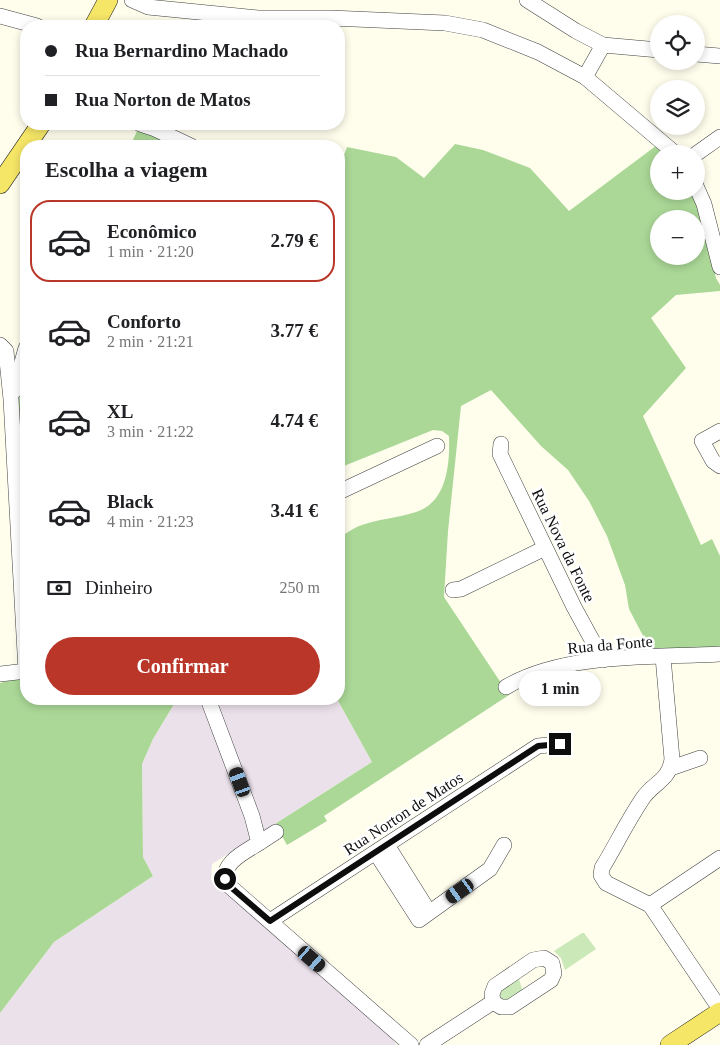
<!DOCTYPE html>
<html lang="pt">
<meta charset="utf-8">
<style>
:root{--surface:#fff;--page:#f6f6f6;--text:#202124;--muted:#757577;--line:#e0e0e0;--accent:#b93629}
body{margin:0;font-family:"Times New Roman",serif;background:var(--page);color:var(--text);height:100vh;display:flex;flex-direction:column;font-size:19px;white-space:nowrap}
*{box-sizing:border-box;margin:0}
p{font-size:16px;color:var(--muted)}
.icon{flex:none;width:28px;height:28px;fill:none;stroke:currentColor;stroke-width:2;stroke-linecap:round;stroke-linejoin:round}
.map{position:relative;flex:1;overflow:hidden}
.details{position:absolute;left:20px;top:140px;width:325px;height:565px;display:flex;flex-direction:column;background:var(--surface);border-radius:20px;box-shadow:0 2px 8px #0003}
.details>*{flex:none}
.banner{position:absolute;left:20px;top:20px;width:325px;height:110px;border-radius:20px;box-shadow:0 2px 8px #0003;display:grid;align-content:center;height:110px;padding:0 25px;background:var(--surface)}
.buttons{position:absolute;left:650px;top:15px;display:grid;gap:10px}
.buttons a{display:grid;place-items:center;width:55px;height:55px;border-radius:50%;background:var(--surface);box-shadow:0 2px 8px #0003;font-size:25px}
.end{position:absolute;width:22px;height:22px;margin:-11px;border:6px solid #0d0d0d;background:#fff;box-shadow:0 0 0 2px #fff}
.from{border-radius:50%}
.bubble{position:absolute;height:35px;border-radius:18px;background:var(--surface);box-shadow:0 2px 8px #0003;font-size:16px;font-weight:800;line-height:35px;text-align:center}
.car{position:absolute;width:15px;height:30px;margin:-15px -8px;border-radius:6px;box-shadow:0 0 4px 1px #0007;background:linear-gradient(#222 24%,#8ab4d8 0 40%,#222 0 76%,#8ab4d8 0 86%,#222 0)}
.banner b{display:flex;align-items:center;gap:18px;height:48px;font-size:19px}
.banner b+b{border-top:1px solid var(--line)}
.banner i{width:12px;height:12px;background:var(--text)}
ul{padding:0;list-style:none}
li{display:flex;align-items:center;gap:15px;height:82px;margin:0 10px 8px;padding:0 15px;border:2px solid transparent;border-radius:20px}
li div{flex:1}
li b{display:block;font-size:19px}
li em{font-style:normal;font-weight:800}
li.active{border-color:var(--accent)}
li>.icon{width:45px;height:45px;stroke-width:1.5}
h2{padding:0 25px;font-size:22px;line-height:60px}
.pay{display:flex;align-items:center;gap:12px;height:55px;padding:0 25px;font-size:19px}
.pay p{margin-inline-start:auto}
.button{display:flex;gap:10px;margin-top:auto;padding:10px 25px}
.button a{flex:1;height:58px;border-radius:30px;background:var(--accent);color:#fff;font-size:20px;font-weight:800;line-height:58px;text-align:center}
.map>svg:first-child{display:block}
.industrial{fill:#ebe1eb}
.green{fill:#cae8b8}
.forest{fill:#abd897;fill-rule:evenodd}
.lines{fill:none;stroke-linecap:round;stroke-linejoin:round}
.minor-casing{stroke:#404040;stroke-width:16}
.major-casing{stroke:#1e1e1e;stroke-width:20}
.minor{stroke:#fff;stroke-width:15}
.major{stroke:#f5e667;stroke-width:19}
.route{stroke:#0d0d0d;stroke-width:6}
.labels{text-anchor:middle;stroke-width:5;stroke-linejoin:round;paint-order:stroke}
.street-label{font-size:16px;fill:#0d0d0d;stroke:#fff}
</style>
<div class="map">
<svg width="720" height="1045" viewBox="0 0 720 1045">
<rect width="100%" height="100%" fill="#fffeed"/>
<path class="industrial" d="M177 699H337L372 762 212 864 211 880 392 1038 396 1045H0V1013L54 942 153 876 143 857 142 764 153 739Z"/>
<g class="green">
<path d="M582 933H584L596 949 565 970 561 958 554 951Z"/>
<path d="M518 976 523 992C515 997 504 1006 499 994L502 986Z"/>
</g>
<g class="forest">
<path d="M139 127 183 146H130Z"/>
<path d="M455 144 483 150 530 168 569 211 657 145 667 154H659V191H690L700 210 716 278 720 285V291L676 295 651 318 686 368 643 416 701 545 712 539 720 556V647L651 651 629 609 625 585 607 536 589 501 568 470 541 446 491 390 461 406 448 531 444 597 509 695 324 816 327 821 287 845 275 824 372 762 337 699H339V537C346 534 352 529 359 526 377 519 398 518 416 512 447 502 450 464 449 436L442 431 433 430 339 468V169L347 147 396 157 424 178ZM659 219H696V256H659Z"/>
<path d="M26 371V411L18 412 16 395Z"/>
<path d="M26 679V699H177L153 739 142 764 143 857 153 876 54 942 0 1013V683L11 680Z"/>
</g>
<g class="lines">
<g class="minor-casing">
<g id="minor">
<path d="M132 0 148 7 258 18H331L445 23 483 30 538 52 585 77 676 154"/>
<path d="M527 0 576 31 603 45 659 50"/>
<path d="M0 16 37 26"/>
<path d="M696 54 720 56"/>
<path d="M585 77 603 45"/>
<path d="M140 124 155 129 191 146"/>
<path d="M696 154 720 137"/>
<path d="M696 186 704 204 720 267"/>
<path d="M0 345 6 351 11 399 26 671"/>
<path d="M14 391 26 348"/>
<path d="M720 431 702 441 713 461 720 466"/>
<path d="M501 444 500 454 574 607 603 660"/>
<path d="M339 492 437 446"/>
<path d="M453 590 461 589 545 548"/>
<path d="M663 657 672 759C669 781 654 782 643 798 628 820 616 845 602 868L601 875 606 883 650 905 720 1009"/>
<path d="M0 674 26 671"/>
<path d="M506 687C566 652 653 658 720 654"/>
<path d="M208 699 252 816 259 843C245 852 220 863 226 883L411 1045"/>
<path d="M671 768 700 758"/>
<path d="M259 843 276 832"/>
<path d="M387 845 429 912"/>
<path d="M376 853 419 920 490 869 504 845"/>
<path d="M650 905 720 858"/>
<path d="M270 921 538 746 560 744"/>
<path d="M544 958 552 963 554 973 551 980 510 1007H501L493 1002 492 994 495 986 533 960Z"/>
<path d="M427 1045 493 1002"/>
</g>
</g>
<g class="major-casing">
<g id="major">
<path d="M94 26 108 0"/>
<path d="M0 184 41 124"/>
<path d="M670 1045 720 1012"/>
</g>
</g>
<use href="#minor" class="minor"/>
<use href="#major" class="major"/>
</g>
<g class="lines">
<path class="route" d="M225 879 226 883 270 921 538 746 560 744"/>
</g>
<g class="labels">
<g class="street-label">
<text transform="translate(564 545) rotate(64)" y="6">Rua Nova da Fonte</text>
<text transform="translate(610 644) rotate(-5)" y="6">Rua da Fonte</text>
<text transform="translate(403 813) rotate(-33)" y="6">Rua Norton de Matos</text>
</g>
</g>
</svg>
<div class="buttons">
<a><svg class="icon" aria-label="locate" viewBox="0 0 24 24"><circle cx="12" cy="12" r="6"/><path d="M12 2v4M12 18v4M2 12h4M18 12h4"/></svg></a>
<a><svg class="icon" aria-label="layers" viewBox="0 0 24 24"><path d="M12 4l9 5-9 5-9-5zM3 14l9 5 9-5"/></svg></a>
<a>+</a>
<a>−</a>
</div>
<i class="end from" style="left:225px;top:879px"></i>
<i class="end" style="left:560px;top:744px"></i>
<div class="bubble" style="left:519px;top:671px;width:82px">1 min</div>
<i class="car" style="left:240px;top:782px;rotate:340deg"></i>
<i class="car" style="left:460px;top:891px;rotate:235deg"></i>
<i class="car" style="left:312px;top:959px;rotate:131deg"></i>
<div class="banner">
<b><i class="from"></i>Rua Bernardino Machado</b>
<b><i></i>Rua Norton de Matos</b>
</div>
<section class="details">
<h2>Escolha a viagem</h2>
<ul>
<li class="active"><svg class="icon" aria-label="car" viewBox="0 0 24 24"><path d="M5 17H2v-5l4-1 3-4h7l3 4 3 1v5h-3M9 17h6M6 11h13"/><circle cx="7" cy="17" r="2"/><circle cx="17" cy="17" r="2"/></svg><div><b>Econômico</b><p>1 min · 21:20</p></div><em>2.79 €</em></li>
<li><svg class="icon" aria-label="car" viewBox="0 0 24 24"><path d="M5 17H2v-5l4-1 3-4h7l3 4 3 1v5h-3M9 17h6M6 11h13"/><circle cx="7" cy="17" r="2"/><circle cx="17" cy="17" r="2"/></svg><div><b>Conforto</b><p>2 min · 21:21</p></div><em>3.77 €</em></li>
<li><svg class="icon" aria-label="car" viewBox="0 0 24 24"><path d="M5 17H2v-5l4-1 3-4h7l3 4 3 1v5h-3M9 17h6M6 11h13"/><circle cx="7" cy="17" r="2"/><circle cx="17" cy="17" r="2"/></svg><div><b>XL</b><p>3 min · 21:22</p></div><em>4.74 €</em></li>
<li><svg class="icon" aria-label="car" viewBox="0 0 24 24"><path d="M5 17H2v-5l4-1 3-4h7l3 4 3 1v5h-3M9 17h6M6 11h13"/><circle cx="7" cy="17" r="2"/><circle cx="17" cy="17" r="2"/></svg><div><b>Black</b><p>4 min · 21:23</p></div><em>3.41 €</em></li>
</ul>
<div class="pay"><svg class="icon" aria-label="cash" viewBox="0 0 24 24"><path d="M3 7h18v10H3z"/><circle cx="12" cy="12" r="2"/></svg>Dinheiro<p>250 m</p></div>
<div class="button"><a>Confirmar</a></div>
</section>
</div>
